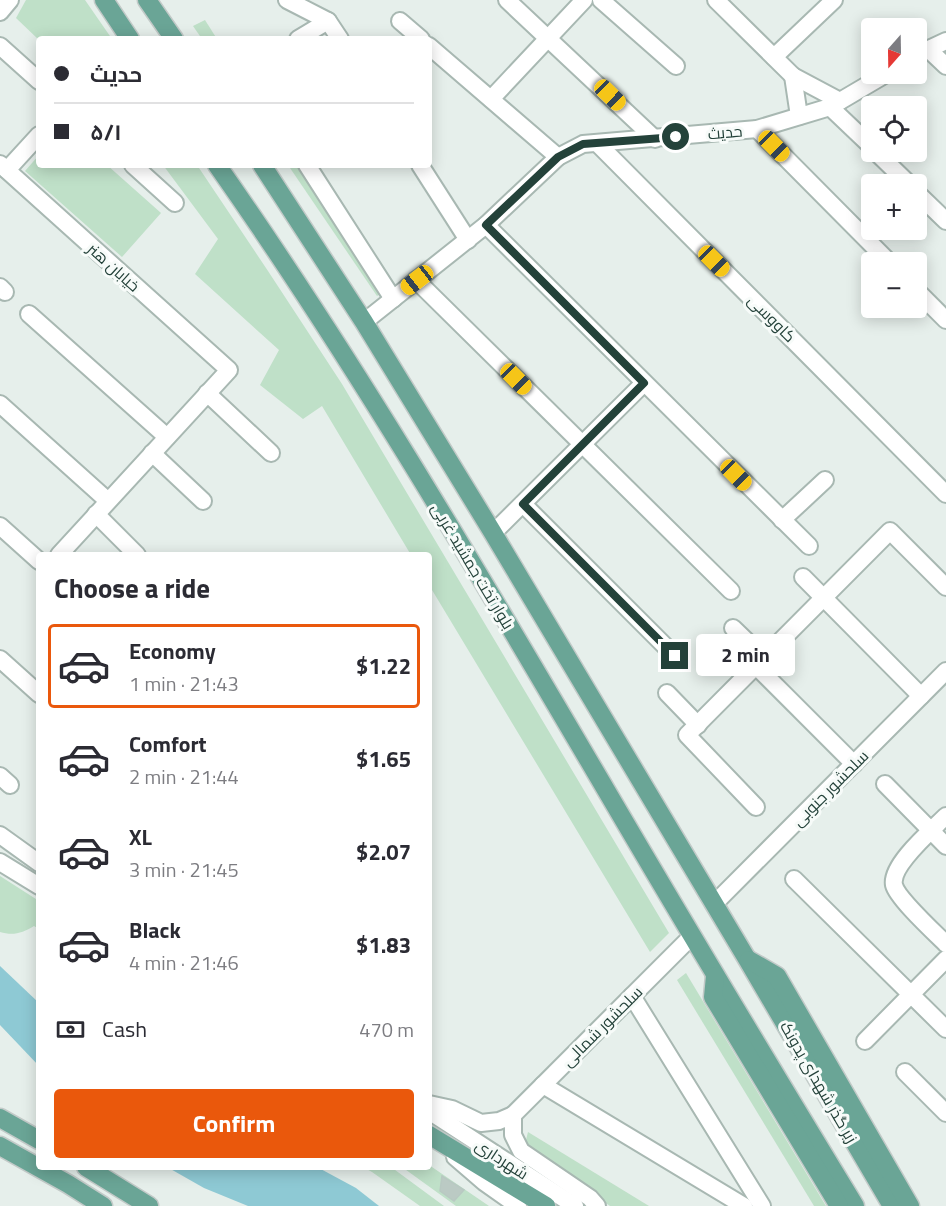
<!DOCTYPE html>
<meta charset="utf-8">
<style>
:root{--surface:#fff;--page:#f7f7f7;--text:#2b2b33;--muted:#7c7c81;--line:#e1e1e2;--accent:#ea580c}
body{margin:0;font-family:"Titillium Web",Cairo,sans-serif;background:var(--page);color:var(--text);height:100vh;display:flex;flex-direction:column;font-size:22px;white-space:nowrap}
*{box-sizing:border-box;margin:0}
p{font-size:20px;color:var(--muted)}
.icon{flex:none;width:33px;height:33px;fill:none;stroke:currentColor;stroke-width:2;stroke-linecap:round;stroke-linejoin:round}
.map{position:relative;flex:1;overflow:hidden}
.side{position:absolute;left:36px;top:552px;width:396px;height:618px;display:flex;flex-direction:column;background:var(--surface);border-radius:6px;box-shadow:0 3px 15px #0003}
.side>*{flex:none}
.guide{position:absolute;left:36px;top:36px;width:396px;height:132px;border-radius:6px;box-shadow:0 3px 15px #0003;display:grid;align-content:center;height:132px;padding:0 18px;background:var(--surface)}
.needle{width:39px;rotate:200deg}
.buttons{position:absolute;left:861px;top:18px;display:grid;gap:12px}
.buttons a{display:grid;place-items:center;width:66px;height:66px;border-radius:6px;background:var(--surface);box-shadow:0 3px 15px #0003;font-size:30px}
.end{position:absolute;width:27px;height:27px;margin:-14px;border:8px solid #24423a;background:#fff;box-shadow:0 0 0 3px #fff}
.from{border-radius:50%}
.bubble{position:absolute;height:42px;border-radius:6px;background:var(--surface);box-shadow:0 3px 15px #0003;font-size:20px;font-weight:700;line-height:42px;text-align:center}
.car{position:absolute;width:18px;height:36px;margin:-18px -9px;border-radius:8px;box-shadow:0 0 4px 2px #0007;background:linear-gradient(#f5c518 24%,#345 0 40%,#f5c518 0 76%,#345 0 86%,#f5c518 0)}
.guide b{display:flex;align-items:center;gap:21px;height:57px;font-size:22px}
.guide b+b{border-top:2px solid var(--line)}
.guide i{width:15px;height:15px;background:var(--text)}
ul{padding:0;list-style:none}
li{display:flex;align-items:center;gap:18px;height:84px;margin:0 12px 9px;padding:0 6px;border:3px solid transparent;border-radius:6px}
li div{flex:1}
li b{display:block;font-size:22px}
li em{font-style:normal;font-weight:700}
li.current{border-color:var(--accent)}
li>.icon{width:54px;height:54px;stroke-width:1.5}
h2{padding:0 18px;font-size:27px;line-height:72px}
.pay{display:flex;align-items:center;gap:15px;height:66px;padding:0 18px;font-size:22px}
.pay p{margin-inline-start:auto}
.button{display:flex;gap:12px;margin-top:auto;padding:12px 18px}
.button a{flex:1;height:69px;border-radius:6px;background:var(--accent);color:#fff;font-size:24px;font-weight:700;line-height:69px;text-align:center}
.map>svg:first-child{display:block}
.green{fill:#bfe0c8}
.water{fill:#8ec9d4}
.building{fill:#bbcac4;stroke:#b8c9c2;stroke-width:1.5}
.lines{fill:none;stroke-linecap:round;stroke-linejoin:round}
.minor-casing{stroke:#a8b8b2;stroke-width:20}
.major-casing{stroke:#c2cac8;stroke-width:21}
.minor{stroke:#fff;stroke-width:16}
.major{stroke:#6aa596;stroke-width:18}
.route{stroke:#24423a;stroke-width:8}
.labels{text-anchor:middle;stroke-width:6;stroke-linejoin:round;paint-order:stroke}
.street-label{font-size:16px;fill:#24423a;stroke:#f7fbf9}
</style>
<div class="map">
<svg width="946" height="1206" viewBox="0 0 946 1206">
<rect width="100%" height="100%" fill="#e6efeb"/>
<g class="green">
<path d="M26 0H85L112 39 39 40 16 18Z"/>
<path d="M205 20 217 39H202L193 26Z"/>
<path d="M39 155V165H107L161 213 122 257 25 171Z"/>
<path d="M163 165H197L268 271 342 384 669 933 650 952 429 585V555H411L322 406 303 419 260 385 279 350 195 274 218 239Z"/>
<path d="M288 165H299L382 293 377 296Z"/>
<path d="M0 876 39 901V929L34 926C23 933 13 936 0 932Z"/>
<path d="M686 973 826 1206H814L677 980Z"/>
<path d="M528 1132 649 1206H610L525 1144Z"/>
<path d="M429 1165 489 1206H456L402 1167H429Z"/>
<path d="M363 1167H391L444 1206H420L372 1172Z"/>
</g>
<g class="water">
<path d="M0 966 39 1003V1066L0 1025Z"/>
<path d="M167 1167H317L356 1188 379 1206H248L204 1188Z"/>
</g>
<path class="building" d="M442 1176 464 1190 454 1201 440 1191Z"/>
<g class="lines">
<g class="minor-casing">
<g id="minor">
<path d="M287 0 328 21 340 39"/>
<path d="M507 0 655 139"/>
<path d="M601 0 676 66"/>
<path d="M716 0 793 76 840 101"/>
<path d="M0 12 10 0"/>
<path d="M400 21 421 39"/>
<path d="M298 39 328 21"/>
<path d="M0 46 39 81"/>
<path d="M429 46 558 157"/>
<path d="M928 49 946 66"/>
<path d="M916 55 946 41"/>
<path d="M774 57 834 0"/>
<path d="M793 76 799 116"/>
<path d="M491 99 584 0"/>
<path d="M830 107 872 147"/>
<path d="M757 129 889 262"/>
<path d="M597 143 946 494"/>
<path d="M876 152 909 184"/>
<path d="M0 164 229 370 59 555"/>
<path d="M133 165 175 203"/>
<path d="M307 165 393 299"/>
<path d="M420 165 468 240"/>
<path d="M7 170 39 135"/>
<path d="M916 192 946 221"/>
<path d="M486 225 809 546"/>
<path d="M416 280 731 591"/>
<path d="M0 287 5 292"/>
<path d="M916 290 946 320"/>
<path d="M29 314 167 437"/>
<path d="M364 322 486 225 558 157 583 144 757 129 830 107 886 74"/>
<path d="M207 393 271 453"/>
<path d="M0 404 108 501"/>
<path d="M152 453 203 501"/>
<path d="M523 504 675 656"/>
<path d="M96 514 137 555"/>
<path d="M782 520 825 480"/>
<path d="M0 526 39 561"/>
<path d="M493 533 644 383"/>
<path d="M803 577 921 696"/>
<path d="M733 628 764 658"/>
<path d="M0 659 39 694"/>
<path d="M756 666 854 764"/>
<path d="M667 693 698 725"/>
<path d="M0 776 10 785"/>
<path d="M885 784 946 846"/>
<path d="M756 807 687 735 890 531 946 587"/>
<path d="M946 816C932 830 890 865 894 885 897 898 935 933 946 944"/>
<path d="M0 835 39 863"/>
<path d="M0 862 39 886"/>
<path d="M794 879 946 1029"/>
<path d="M714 904 946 671"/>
<path d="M632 996 762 1206"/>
<path d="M865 1041 946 959"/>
<path d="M905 1072 946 1113"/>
<path d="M543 1085 744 1206"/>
<path d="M429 1104 452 1109 481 1123 499 1121 513 1115V1135L521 1151 590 1198 597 1206"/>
<path d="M429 1111 575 1206"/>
<path d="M513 1115 692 936"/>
<path d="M455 1157 484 1182 518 1206"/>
</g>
</g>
<g class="major-casing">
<g id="major">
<path d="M104 0 130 39"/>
<path d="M147 0 174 39"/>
<path d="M217 165C358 366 482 579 606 790 688 930 771 1068 855 1206"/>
<path d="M262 165 364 322 493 533 747 959 892 1206"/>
<path d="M749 960 777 976 910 1206"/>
<path d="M715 976 713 997 839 1206"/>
<path d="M0 1118 39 1140"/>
<path d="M429 1135 546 1206"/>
<path d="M0 1146 68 1184 103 1206"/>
<path d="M86 1167 149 1206"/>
</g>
</g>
<use href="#minor" class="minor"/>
<use href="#major" class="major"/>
</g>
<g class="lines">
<path class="route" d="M675 656 523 504 644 383 486 225 558 157 583 144 676 137"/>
</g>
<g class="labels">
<g class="street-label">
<text transform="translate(725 132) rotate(-5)" y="6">حدیث</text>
<text transform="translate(114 267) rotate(42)" y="6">خیابان هنر</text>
<text transform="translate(772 318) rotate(45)" y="6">کاووسی</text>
<text transform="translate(473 566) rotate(59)" y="6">بلوار تخت جمشید غربی</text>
<text transform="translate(830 788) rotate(-45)" y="6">سلحشور جنوبی</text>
<text transform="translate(602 1026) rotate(-45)" y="6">سلحشور شمالی</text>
<text transform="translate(819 1082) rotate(60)" y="6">زیر گذر شهدای پدونک</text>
<text transform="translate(502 1159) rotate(33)" y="6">شهرداری</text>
</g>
</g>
</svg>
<div class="buttons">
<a><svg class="needle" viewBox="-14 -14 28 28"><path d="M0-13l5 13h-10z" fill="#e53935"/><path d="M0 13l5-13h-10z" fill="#7c7c81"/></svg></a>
<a><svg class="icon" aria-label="locate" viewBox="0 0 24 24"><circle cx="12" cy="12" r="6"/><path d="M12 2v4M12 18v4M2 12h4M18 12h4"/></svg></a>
<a>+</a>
<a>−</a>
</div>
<i class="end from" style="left:676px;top:137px"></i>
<i class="end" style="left:675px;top:656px"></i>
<div class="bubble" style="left:696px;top:634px;width:99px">2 min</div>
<i class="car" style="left:610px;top:95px;rotate:134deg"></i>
<i class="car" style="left:774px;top:146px;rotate:135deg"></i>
<i class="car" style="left:714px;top:261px;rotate:135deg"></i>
<i class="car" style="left:417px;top:280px;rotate:232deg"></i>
<i class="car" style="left:516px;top:379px;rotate:135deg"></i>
<i class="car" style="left:736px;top:475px;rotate:135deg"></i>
<div class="guide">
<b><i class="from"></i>حدیث</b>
<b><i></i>۵/۱</b>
</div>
<section class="side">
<h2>Choose a ride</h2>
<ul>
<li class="current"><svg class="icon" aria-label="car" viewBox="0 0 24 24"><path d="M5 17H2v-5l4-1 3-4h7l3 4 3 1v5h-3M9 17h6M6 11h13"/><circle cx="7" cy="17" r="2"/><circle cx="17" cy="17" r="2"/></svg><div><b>Economy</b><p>1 min · 21:43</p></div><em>$1.22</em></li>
<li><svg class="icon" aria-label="car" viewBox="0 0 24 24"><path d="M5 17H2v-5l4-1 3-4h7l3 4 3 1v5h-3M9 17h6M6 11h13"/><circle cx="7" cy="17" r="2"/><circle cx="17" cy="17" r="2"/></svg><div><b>Comfort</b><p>2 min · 21:44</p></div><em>$1.65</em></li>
<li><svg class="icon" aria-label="car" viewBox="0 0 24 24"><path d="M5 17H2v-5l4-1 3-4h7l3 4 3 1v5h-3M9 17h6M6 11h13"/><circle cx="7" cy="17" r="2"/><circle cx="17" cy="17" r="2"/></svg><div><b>XL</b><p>3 min · 21:45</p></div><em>$2.07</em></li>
<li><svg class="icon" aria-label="car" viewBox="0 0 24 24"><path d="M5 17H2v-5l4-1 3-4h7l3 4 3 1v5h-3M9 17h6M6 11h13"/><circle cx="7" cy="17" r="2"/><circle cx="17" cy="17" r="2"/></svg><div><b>Black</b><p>4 min · 21:46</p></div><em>$1.83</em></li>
</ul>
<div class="pay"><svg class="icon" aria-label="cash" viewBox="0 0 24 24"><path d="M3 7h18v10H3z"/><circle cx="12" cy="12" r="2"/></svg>Cash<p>470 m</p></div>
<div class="button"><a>Confirm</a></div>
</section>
</div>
